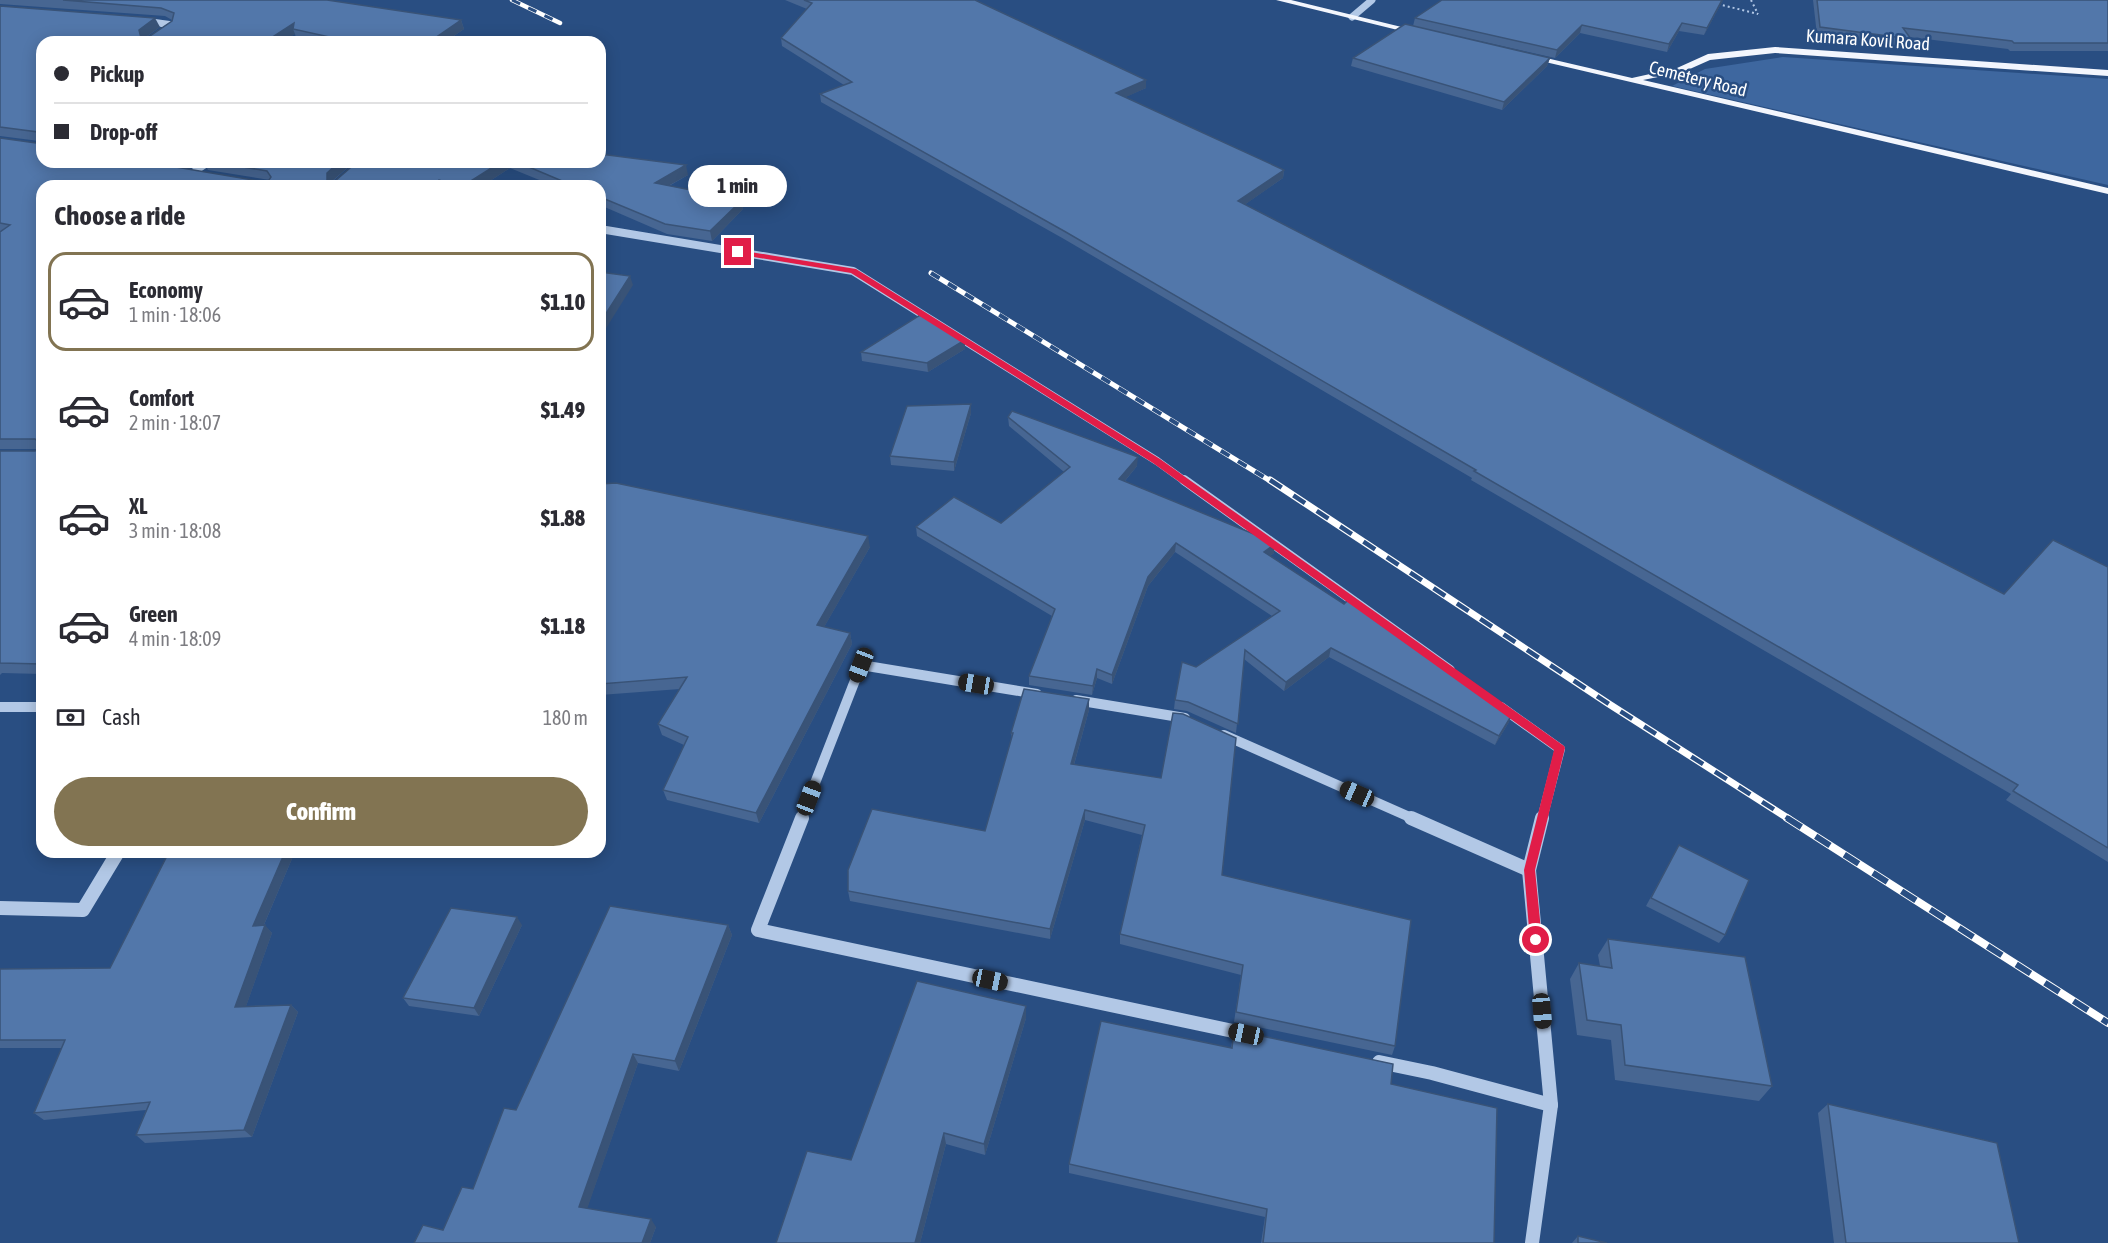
<!DOCTYPE html>
<meta charset="utf-8">
<style>
:root{--surface:#fff;--page:#f7f7f7;--text:#2b2b33;--muted:#7c7c81;--line:#e1e1e2;--accent:#827452}
body{margin:0;font-family:"Asap Condensed",sans-serif;background:var(--page);color:var(--text);height:100vh;display:flex;flex-direction:column;font-size:22px;white-space:nowrap}
*{box-sizing:border-box;margin:0}
p{font-size:20px;color:var(--muted)}
.icon{flex:none;width:33px;height:33px;fill:none;stroke:currentColor;stroke-width:2;stroke-linecap:round;stroke-linejoin:round}
.map{position:relative;flex:1;overflow:hidden}
.side{position:absolute;left:36px;top:180px;width:570px;height:678px;display:flex;flex-direction:column;background:var(--surface);border-radius:18px;box-shadow:0 3px 15px #0003}
.side>*{flex:none}
.hud{position:absolute;left:36px;top:36px;width:570px;height:132px;border-radius:18px;box-shadow:0 3px 15px #0003;display:grid;align-content:center;height:132px;padding:0 18px;background:var(--surface)}
.end{position:absolute;width:27px;height:27px;margin:-14px;border:8px solid #e11d48;background:#fff;box-shadow:0 0 0 3px #fff}
.from{border-radius:50%}
.bubble{position:absolute;height:42px;border-radius:21px;background:var(--surface);box-shadow:0 3px 15px #0003;font-size:20px;font-weight:800;line-height:42px;text-align:center}
.car{position:absolute;width:18px;height:36px;margin:-18px -9px;border-radius:8px;box-shadow:0 0 4px 2px #0007;background:linear-gradient(#222 24%,#8ab4d8 0 40%,#222 0 76%,#8ab4d8 0 86%,#222 0)}
.hud b{display:flex;align-items:center;gap:21px;height:57px;font-size:22px}
.hud b+b{border-top:2px solid var(--line)}
.hud i{width:15px;height:15px;background:var(--text)}
ul{padding:0;list-style:none}
li{display:flex;align-items:center;gap:18px;height:99px;margin:0 12px 9px;padding:0 6px;border:3px solid transparent;border-radius:18px}
li div{flex:1}
li b{display:block;font-size:22px}
li em{font-style:normal;font-weight:800}
li.active{border-color:var(--accent)}
li>.icon{width:54px;height:54px;stroke-width:1.5}
h2{padding:0 18px;font-size:27px;line-height:72px}
.pay{display:flex;align-items:center;gap:15px;height:66px;padding:0 18px;font-size:22px}
.pay p{margin-inline-start:auto}
.cta{display:flex;gap:12px;margin-top:auto;padding:12px 18px}
.cta a{flex:1;height:69px;border-radius:36px;background:var(--accent);color:#fff;font-size:24px;font-weight:800;line-height:69px;text-align:center}
.map>svg:first-child{display:block}
.green{fill:#3e679f}
.lines{fill:none;stroke-linecap:round;stroke-linejoin:round}
.path{stroke:#b2c8e6;stroke-width:2;stroke-dasharray:2 3;stroke-linecap:butt}
.minor-far3{stroke:#b2c8e6;stroke-width:7}
.minor-far2{stroke:#b2c8e6;stroke-width:8}
.minor-far1{stroke:#b2c8e6;stroke-width:10}
.minor{stroke:#b2c8e6;stroke-width:14}
.major{fill:#f3f6fd;fill-rule:evenodd}
.rail-far3-casing{stroke:#fff;stroke-width:4.5}
.rail-far2-casing{stroke:#fff;stroke-width:5}
.rail-far1-casing{stroke:#fff;stroke-width:7}
.rail-casing{stroke:#fff;stroke-width:8}
.rail-far3{stroke:#294e82;stroke-width:3;stroke-dasharray:9;stroke-linecap:butt}
.rail-far2{stroke:#294e82;stroke-width:4;stroke-dasharray:10;stroke-linecap:butt}
.rail-far1{stroke:#294e82;stroke-width:4.5;stroke-dasharray:14;stroke-linecap:butt}
.rail{stroke:#294e82;stroke-width:6;stroke-dasharray:17;stroke-linecap:butt}
.wall{fill:#476692}
.shaded-wall{fill:#395377}
.building{fill:#5277aa;stroke:#395377;stroke-width:1.5}
.route{fill:#e11d48}
.labels{text-anchor:middle;stroke-width:5;stroke-linejoin:round;paint-order:stroke}
.far-street-label{font-size:18px;fill:#fff;stroke:#294e82}
</style>
<div class="map">
<svg width="2108" height="1243" viewBox="0 0 2108 1243">
<rect width="100%" height="100%" fill="#294e82"/>
<path class="green" d="M1783 57 2108 79V185L1672 86 1705 69Z"/>
<g class="lines">
<g class="path">
<path d="M1751 0 1758 14"/>
<path d="M1718 4 1758 14"/>
</g>
<g class="minor-far3">
<path d="M1352 17 1372 0"/>
<path d="M144 21 173 25 148 42"/>
<path d="M192 173 209 162"/>
</g>
<path class="minor-far2" d="M600 229 853 271 1157 461 1186 482"/>
<g class="minor-far1">
<path d="M1184 480 1450 670"/>
<path d="M1076 700 1185 718"/>
<path d="M0 707H42"/>
<path d="M1501 707 1560 749 1542 819"/>
<path d="M1224 735 1414 819"/>
<path d="M801 819 861 665 1037 694"/>
</g>
<g class="minor">
<path d="M802 818 758 930 1247 1034"/>
<path d="M1411 818 1529 870"/>
<path d="M0 908 83 910 118 852"/>
<path d="M1379 1062 1432 1073 1551 1105"/>
<path d="M1532 1243 1551 1105 1529 870 1542 818"/>
</g>
<g class="major">
<path d="M1276 0H1291L1422 32 1418 35Z"/>
<path d="M1775 47 2108 70V76L1775 53 1710 60 1683 72 1643 80 2108 188V194L1524 57 1529 54 1632 78 1677 68 1708 54Z"/>
</g>
<g class="rail-far3-casing">
<path id="rail-far3" d="M512 0 560 23"/>
</g>
<g class="rail-far2-casing">
<path id="rail-far2" d="M931 273 1272 482"/>
</g>
<g class="rail-far1-casing">
<path id="rail-far1" d="M1270 480 1609 704 1789 819"/>
</g>
<g class="rail-casing">
<path id="rail" d="M1787 818 2108 1023"/>
</g>
<use href="#rail-far3" class="rail-far3"/>
<use href="#rail-far2" class="rail-far2"/>
<use href="#rail-far1" class="rail-far1"/>
<use href="#rail" class="rail"/>
</g>
<g class="wall">
<path d="M0 0H327L461 20 464 29 445 42H315L296 38 295 34 42 162 265 182 270 180 208 170 204 162H354L333 181H335L357 162H600L688 175 669 186 742 200 743 209 712 241 667 234 600 205V186H554L510 168 482 186H42V674L2 673 0 675V451H35L40 449H0V138L36 143 39 141 0 136V6L160 27 145 38H147L172 21V20L165 16 0 4Z"/>
<path d="M785 0H975L1146 88 1125 97 1284 170 1283 178 1244 205 2004 594 2108 567V862L2006 800 2011 794 1471 480 1472 478 1064 239 821 102 820 94 844 85 782 46 781 38 807 9Z"/>
<path d="M1442 0H1723L1704 35 1679 31 1667 52 1580 33 1555 58 1413 26 1415 18Z"/>
<path d="M1813 0H2108V51H2010L2008 49 1909 37 1911 39 1907 47 1817 35Z"/>
<path d="M1353 58H1550L1547 66 1502 110 1351 66Z"/>
<path d="M161 162H200L191 167Z"/>
<path d="M965 349 928 372 862 361 861 352Z"/>
<path d="M971 413 954 471 891 465 890 456Z"/>
<path d="M1008 417 1137 466 1125 481 1274 553 1270 556 1509 722 1495 745 1329 657 1284 691 1244 659 1236 733 1187 711 1174 709 1175 700 1196 667 1272 616 1175 552 1148 586 1112 684 1097 678 1092 695 1029 685V676L1052 616 917 536 916 527 1001 523 1064 472 1009 426Z"/>
<path d="M600 484 870 547 824 627 850 633 852 644 759 823 667 800 663 790 684 745 662 735 658 724 680 689 600 695Z"/>
<path d="M1089 699V710L1074 765 1222 875 1395 1046 1392 1055 1234 1022 1241 975 1120 944V934L1142 835 1085 820 1050 939 850 901 848 891 985 831 1012 739 1011 733Z"/>
<path d="M1679 845 1725 935 1719 943 1646 906Z"/>
<path d="M294 854 264 925 272 933 246 1006 291 1005 298 1012 252 1137 145 1143 136 1135 146 1110 44 1120 34 1113 62 1048H0V969L110 968Z"/>
<path d="M522 925 479 1016 409 1006 403 998Z"/>
<path d="M728 925 732 935 679 1071 638 1063 587 1208 656 1227 650 1243H414L443 1230 473 1189 516 1110Z"/>
<path d="M1608 939 1772 1086 1759 1101 1615 1080 1611 1040 1577 1035 1570 979 1579 963 1600 966 1598 955Z"/>
<path d="M1026 1018 985 1155 946 1144 920 1243H776L851 1160Z"/>
<path d="M1234 1030 1391 1084 1494 1243H1261L1265 1217 1069 1173V1164L1231 1048Z"/>
<path d="M1828 1104 2019 1243H1834L1818 1113Z"/>
<path d="M1578 1236 1607 1243H1572Z"/>
</g>
<g class="shaded-wall">
<path d="M1722 0H1723L1704 35 1707 28Z"/>
<path d="M155 18 160 27 143 39 141 38 139 30Z"/>
<path d="M461 20 464 29 445 42H429Z"/>
<path d="M294 23 293 29 295 34 282 42H265Z"/>
<path d="M1682 23 1679 31 1667 52 1669 44Z"/>
<path d="M1582 25 1580 33 1555 58 1557 50Z"/>
<path d="M1550 58 1547 66 1502 110 1504 102Z"/>
<path d="M1146 80V88L1115 102 1116 93Z"/>
<path d="M189 162H200L191 167Z"/>
<path d="M339 162H354L331 182 327 181V173Z"/>
<path d="M501 162H509L510 168 482 186H463Z"/>
<path d="M686 165 688 175 657 192 655 183Z"/>
<path d="M1284 170 1283 178 1237 210 1238 201Z"/>
<path d="M439 180 442 186H432Z"/>
<path d="M742 200 743 209 712 241 710 231Z"/>
<path d="M630 276 633 285 600 338V323Z"/>
<path d="M965 340V349L928 372 927 363Z"/>
<path d="M971 404V413L954 471V462Z"/>
<path d="M1138 457 1137 466 1119 488V479Z"/>
<path d="M868 536 870 547 819 636 817 625Z"/>
<path d="M1176 543 1175 552 1148 586 1112 684V675L1148 577Z"/>
<path d="M1275 544 1274 553 1263 561 1264 552Z"/>
<path d="M850 633 852 644 759 823 756 813Z"/>
<path d="M1331 648 1329 657 1284 691 1286 682Z"/>
<path d="M1097 669V678L1092 695 1093 686Z"/>
<path d="M1089 699V710L1071 775V764Z"/>
<path d="M1513 713 1509 722 1495 745 1499 736Z"/>
<path d="M1085 810V820L1050 939V929Z"/>
<path d="M285 852H293L294 854 260 934 253 926Z"/>
<path d="M517 917 522 925 479 1016 474 1008Z"/>
<path d="M265 925 272 933 243 1015 235 1007Z"/>
<path d="M728 925 732 935 679 1071 675 1061Z"/>
<path d="M291 1005 298 1012 252 1137 244 1130Z"/>
<path d="M1026 1006V1018L985 1155 984 1144Z"/>
<path d="M633 1054 638 1063 585 1215 579 1207Z"/>
<path d="M944 1133 946 1144 920 1243H915Z"/>
<path d="M651 1219 656 1227 650 1243H642Z"/>
</g>
<g class="building">
<path d="M63 0H327L461 20 429 42H352L293 29 294 23 265 42H42V162H146L265 182 269 180 271 177 267 171 214 162H339L327 173V181H335L357 162H501L463 186H459L439 180 432 186H42V664L0 663V451H35L40 448 41 444 35 439H0V232L10 225 0 223V138L36 143 42 139 38 132 0 127V6L155 18 139 30 141 38H147L172 21 174 13 161 8Z"/>
<path d="M804 0H975L1146 80 1116 93 1284 170 1238 201 2004 594 2053 540 2108 567V848L2013 791 2018 785 1474 471 1476 470 1064 231 820 94 852 82 781 38 812 3Z"/>
<path d="M1442 0H1722L1707 28 1682 23 1669 44 1582 25 1557 50 1415 18Z"/>
<path d="M1817 0H2108V43H2014L2012 41 1903 28 1911 39 1820 27Z"/>
<path d="M1405 24 1550 58 1504 102 1353 58Z"/>
<path d="M600 154 686 165 655 183 742 200 710 231 665 224 600 197V186H574L517 162H600Z"/>
<path d="M600 272 630 276 600 323Z"/>
<path d="M920 315 965 340 927 363 861 352Z"/>
<path d="M971 404 954 462 890 456 907 406Z"/>
<path d="M1012 411 1138 457 1119 479 1271 541 1275 544 1264 552 1344 604 1348 600 1513 713 1499 736 1331 648 1286 682 1245 650 1238 724 1188 702 1175 700 1182 662 1196 667 1280 611 1176 543 1148 577 1112 675 1097 669 1093 686 1029 676 1055 609 916 527 954 497 1001 523 1070 467 1008 417Z"/>
<path d="M616 483 868 536 817 625 850 633 756 813 663 790 688 737 658 724 687 677 600 684V484Z"/>
<path d="M1024 689 1089 699 1071 764 1161 778 1173 713 1183 714 1236 738 1222 875 1411 920 1395 1046 1236 1012 1243 965 1120 934 1145 825 1085 810 1050 929 848 891V870L872 809 985 831 1013 733H1011Z"/>
<path d="M1679 845 1749 880 1725 935 1651 898Z"/>
<path d="M169 852H285L253 926 265 925 235 1007 291 1005 244 1130 136 1135 150 1102 34 1113 65 1040H0V969L110 968Z"/>
<path d="M610 906 728 925 675 1061 633 1054 579 1207 651 1219 642 1243H414L423 1225 443 1230 462 1187 473 1189 504 1108 516 1110Z"/>
<path d="M451 908 517 917 474 1008 403 998Z"/>
<path d="M1608 939 1745 957 1772 1086 1625 1065 1621 1025 1587 1020 1579 963 1612 968Z"/>
<path d="M917 981 1026 1006 984 1144 944 1133 915 1243H776L807 1151 851 1160Z"/>
<path d="M1101 1021 1232 1048 1234 1030 1393 1064 1391 1084 1497 1108 1494 1243H1263L1267 1209 1069 1164Z"/>
<path d="M1828 1104 1997 1143 2019 1243H1846Z"/>
<path d="M1578 1236 1607 1243H1578Z"/>
</g>
<path class="route" d="M738 250 856 269 1160 459 1564 746 1565 748 1535 870 1542 940 1540 944 1536 946 1530 940 1524 870 1554 750 1153 463 851 273 736 254Z"/>
<g class="labels">
<g class="far-street-label">
<text transform="translate(1868 40) rotate(4)" y="6">Kumara Kovil Road</text>
<text transform="translate(1698 79) rotate(14)" y="6">Cemetery Road</text>
</g>
</g>
</svg>
<i class="end from" style="left:1536px;top:940px"></i>
<i class="end" style="left:738px;top:252px"></i>
<div class="bubble" style="left:688px;top:165px;width:99px">1 min</div>
<i class="car" style="left:861px;top:665px;rotate:201deg"></i>
<i class="car" style="left:976px;top:684px;rotate:279deg"></i>
<i class="car" style="left:1357px;top:794px;rotate:294deg"></i>
<i class="car" style="left:809px;top:798px;rotate:21deg"></i>
<i class="car" style="left:990px;top:980px;rotate:102deg"></i>
<i class="car" style="left:1542px;top:1011px;rotate:175deg"></i>
<i class="car" style="left:1246px;top:1034px;rotate:282deg"></i>
<div class="hud">
<b><i class="from"></i>Pickup</b>
<b><i></i>Drop-off</b>
</div>
<section class="side">
<h2>Choose a ride</h2>
<ul>
<li class="active"><svg class="icon" aria-label="car" viewBox="0 0 24 24"><path d="M5 17H2v-5l4-1 3-4h7l3 4 3 1v5h-3M9 17h6M6 11h13"/><circle cx="7" cy="17" r="2"/><circle cx="17" cy="17" r="2"/></svg><div><b>Economy</b><p>1 min · 18:06</p></div><em>$1.10</em></li>
<li><svg class="icon" aria-label="car" viewBox="0 0 24 24"><path d="M5 17H2v-5l4-1 3-4h7l3 4 3 1v5h-3M9 17h6M6 11h13"/><circle cx="7" cy="17" r="2"/><circle cx="17" cy="17" r="2"/></svg><div><b>Comfort</b><p>2 min · 18:07</p></div><em>$1.49</em></li>
<li><svg class="icon" aria-label="car" viewBox="0 0 24 24"><path d="M5 17H2v-5l4-1 3-4h7l3 4 3 1v5h-3M9 17h6M6 11h13"/><circle cx="7" cy="17" r="2"/><circle cx="17" cy="17" r="2"/></svg><div><b>XL</b><p>3 min · 18:08</p></div><em>$1.88</em></li>
<li><svg class="icon" aria-label="car" viewBox="0 0 24 24"><path d="M5 17H2v-5l4-1 3-4h7l3 4 3 1v5h-3M9 17h6M6 11h13"/><circle cx="7" cy="17" r="2"/><circle cx="17" cy="17" r="2"/></svg><div><b>Green</b><p>4 min · 18:09</p></div><em>$1.18</em></li>
</ul>
<div class="pay"><svg class="icon" aria-label="cash" viewBox="0 0 24 24"><path d="M3 7h18v10H3z"/><circle cx="12" cy="12" r="2"/></svg>Cash<p>180 m</p></div>
<div class="cta"><a>Confirm</a></div>
</section>
</div>
